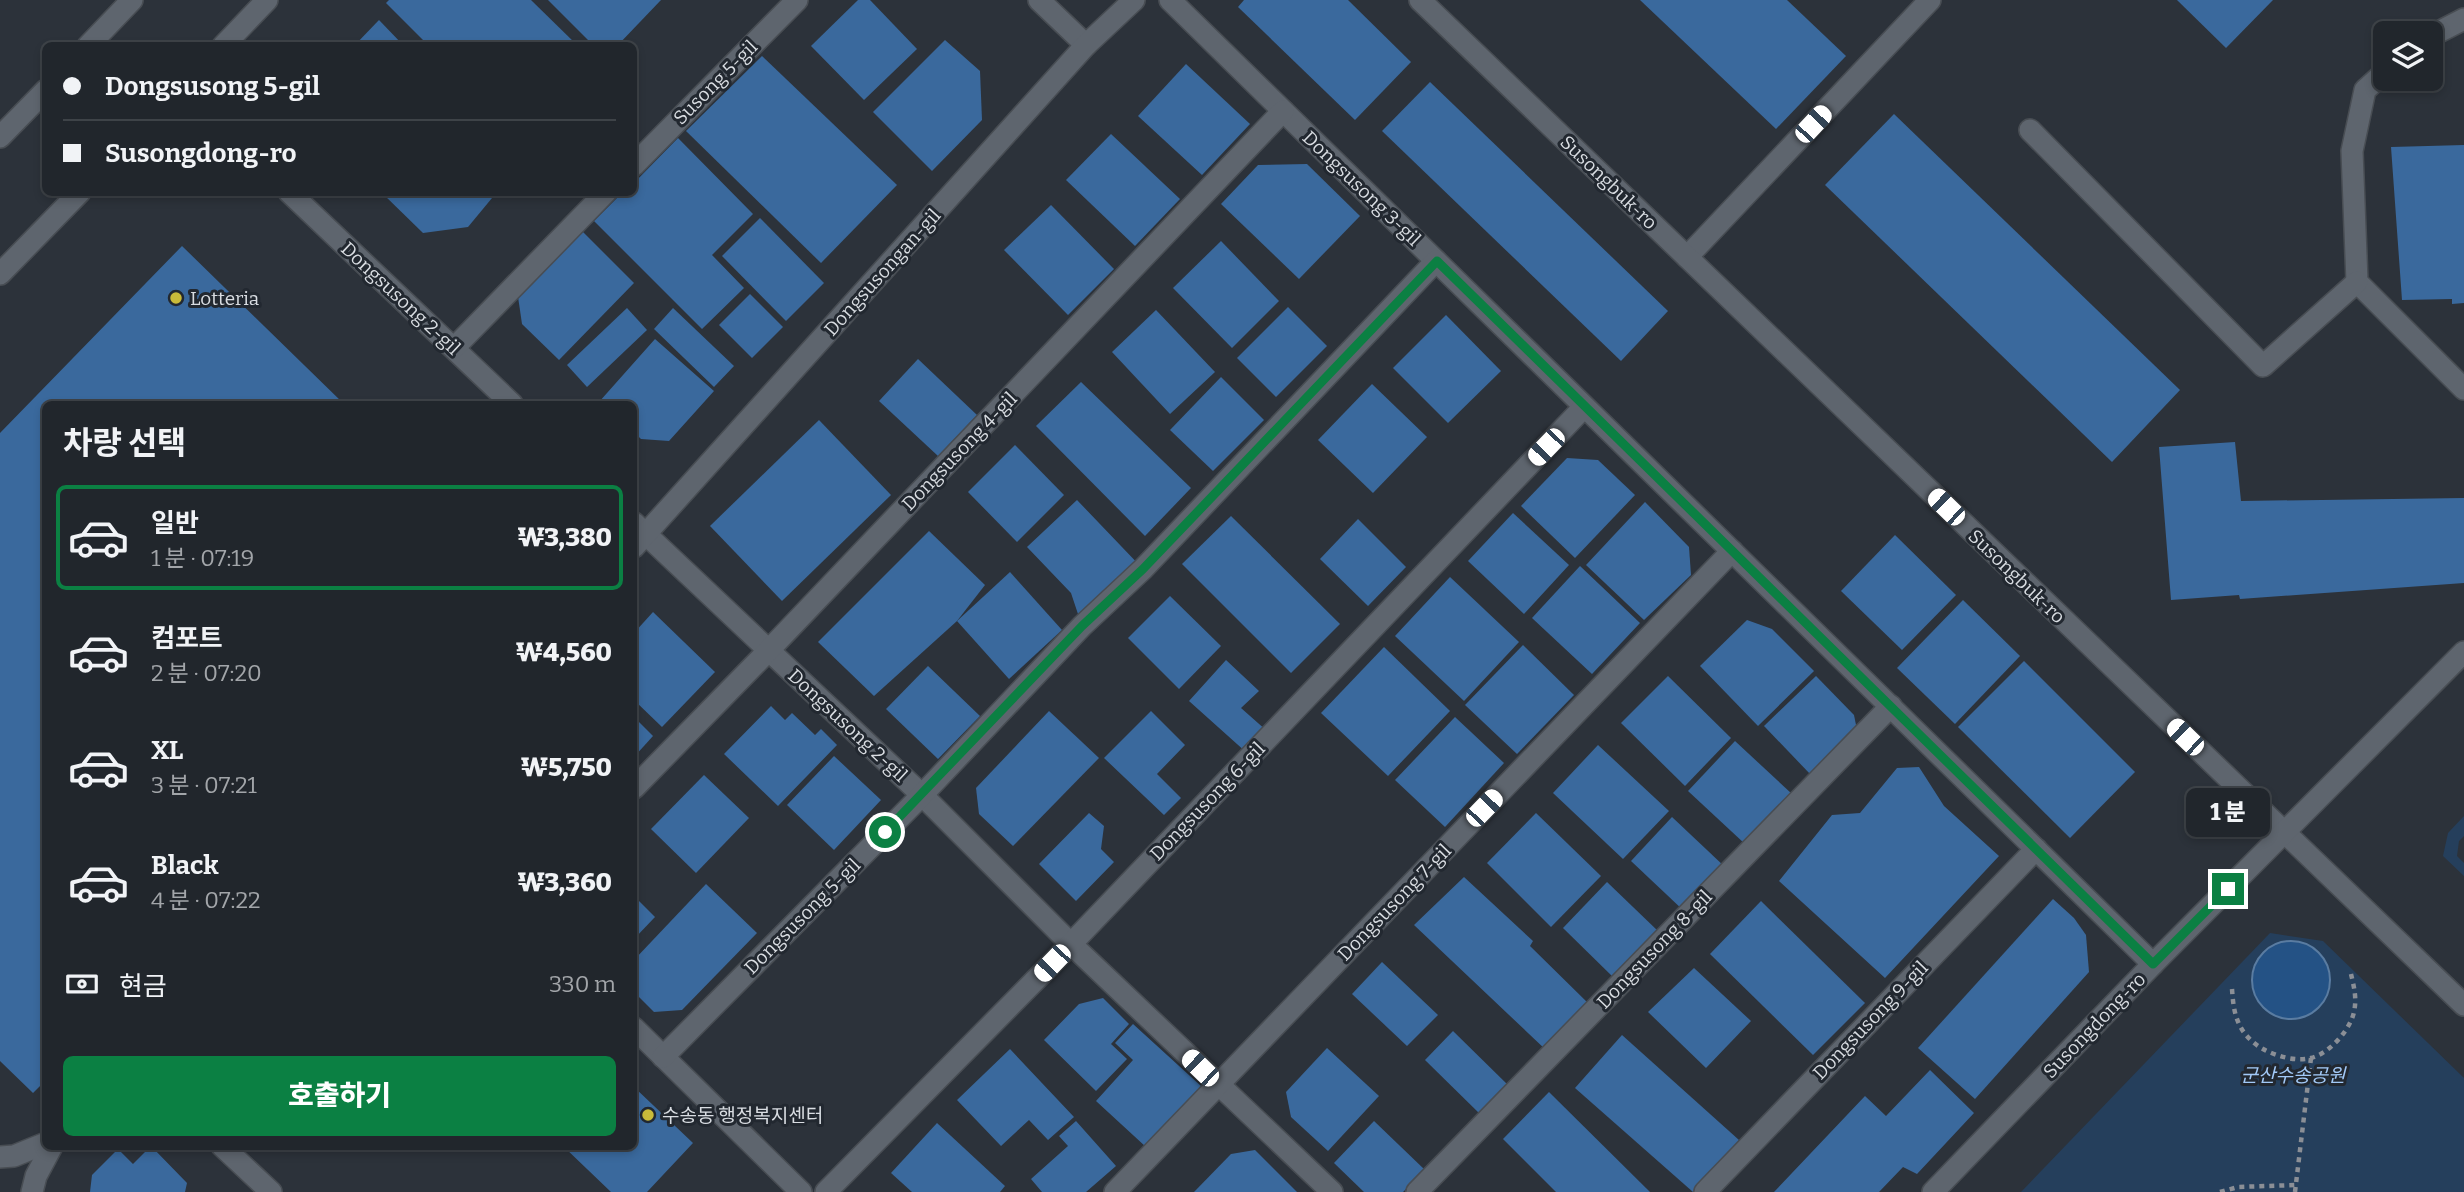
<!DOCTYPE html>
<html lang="ko">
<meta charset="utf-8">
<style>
:root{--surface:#21262c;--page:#292e34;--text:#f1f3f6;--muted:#a2a5a9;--line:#3e4348;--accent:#0b8043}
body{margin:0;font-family:Bitter,"Noto Sans KR",serif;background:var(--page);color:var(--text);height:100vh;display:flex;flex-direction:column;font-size:26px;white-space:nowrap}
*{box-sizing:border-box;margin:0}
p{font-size:23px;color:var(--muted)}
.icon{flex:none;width:38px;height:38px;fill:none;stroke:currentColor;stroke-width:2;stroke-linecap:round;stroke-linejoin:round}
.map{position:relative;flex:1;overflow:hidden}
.sheet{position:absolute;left:42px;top:401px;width:595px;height:749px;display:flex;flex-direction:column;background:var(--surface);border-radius:10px;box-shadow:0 4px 10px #0003,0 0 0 2px var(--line)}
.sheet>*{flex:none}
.hud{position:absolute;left:42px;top:42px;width:595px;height:154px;border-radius:10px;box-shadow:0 4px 10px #0003,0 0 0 2px var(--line);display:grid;align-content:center;height:154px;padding:0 21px;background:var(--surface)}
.buttons{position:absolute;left:2373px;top:21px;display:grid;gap:14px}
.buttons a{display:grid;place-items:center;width:70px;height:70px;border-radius:10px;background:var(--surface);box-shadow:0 4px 10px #0003,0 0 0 2px var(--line);font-size:35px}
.end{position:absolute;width:32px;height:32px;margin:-16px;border:9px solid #0b8043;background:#fff;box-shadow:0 0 0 4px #fff}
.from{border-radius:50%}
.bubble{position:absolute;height:49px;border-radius:10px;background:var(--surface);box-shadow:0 4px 10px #0003,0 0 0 2px var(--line);font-size:23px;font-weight:800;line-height:49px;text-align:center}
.car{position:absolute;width:21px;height:42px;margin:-21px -10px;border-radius:9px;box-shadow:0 0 5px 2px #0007;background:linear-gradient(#fff 24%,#345 0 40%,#fff 0 76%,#345 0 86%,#fff 0)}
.hud b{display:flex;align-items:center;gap:24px;height:66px;font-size:26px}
.hud b+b{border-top:2px solid var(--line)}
.hud i{width:18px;height:18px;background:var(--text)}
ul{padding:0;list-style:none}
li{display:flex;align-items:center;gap:21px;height:105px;margin:0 14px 10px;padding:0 7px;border:4px solid transparent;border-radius:10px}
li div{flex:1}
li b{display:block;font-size:26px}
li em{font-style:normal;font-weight:800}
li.selected{border-color:var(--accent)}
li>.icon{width:63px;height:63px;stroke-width:1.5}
h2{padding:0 21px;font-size:32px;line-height:84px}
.pay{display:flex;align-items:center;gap:18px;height:77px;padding:0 21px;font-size:26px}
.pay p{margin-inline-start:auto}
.action{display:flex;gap:14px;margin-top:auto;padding:14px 21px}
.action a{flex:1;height:80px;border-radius:10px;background:var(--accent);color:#fff;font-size:28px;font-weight:800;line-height:80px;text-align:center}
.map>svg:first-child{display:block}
.green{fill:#253f5c}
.water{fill:#245285;stroke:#5a7ca1;stroke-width:2}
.building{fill:#3a699d}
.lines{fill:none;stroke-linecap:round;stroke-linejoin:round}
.lane-casing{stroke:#484d53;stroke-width:24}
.street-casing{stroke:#484d53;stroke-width:24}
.secondary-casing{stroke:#484d53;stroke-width:24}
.path{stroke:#8b8f96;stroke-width:4.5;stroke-dasharray:5 5;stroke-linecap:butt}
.lane{stroke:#5e656e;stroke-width:21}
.street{stroke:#5e656e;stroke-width:21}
.secondary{stroke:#5e656e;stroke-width:21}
.route{stroke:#0b8043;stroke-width:9}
.poi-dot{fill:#c9bb3a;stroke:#222830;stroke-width:2.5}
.labels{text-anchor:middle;stroke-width:6;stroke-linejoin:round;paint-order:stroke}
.street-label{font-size:19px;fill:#d9dde2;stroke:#222830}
.poi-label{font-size:19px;fill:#d9dde2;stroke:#222830;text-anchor:start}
.park-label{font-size:19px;font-style:italic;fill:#a2c9f7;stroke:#222830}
</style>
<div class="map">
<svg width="2464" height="1192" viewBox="0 0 2464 1192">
<rect width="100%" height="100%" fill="#2c323a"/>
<g class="green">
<path d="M2464 816V836L2459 841 2457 856 2464 863V876L2443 856 2448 833Z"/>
<path d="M2270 933 2323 941 2464 1078V1192H2021Z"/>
</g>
<circle class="water" cx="2291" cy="980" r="39"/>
<g class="building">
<path d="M389 0H531L578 46H429L386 3Z"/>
<path d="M548 0H661L617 46H594Z"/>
<path d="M858 0H870L917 49 864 100 811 46Z"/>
<path d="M1244 0H1348L1411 62 1355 120 1238 7Z"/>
<path d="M1640 0H1787L1846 56 1776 129Z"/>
<path d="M2177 0H2273L2226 48Z"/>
<path d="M379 20 404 46H354Z"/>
<path d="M945 40 980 71 982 120 932 171 873 112Z"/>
<path d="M762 56 897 185 821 263 686 131Z"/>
<path d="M1186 64 1250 124 1202 175 1138 116Z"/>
<path d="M1430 82 1668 311 1621 361 1382 131Z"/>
<path d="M1894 114 2180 390 2112 462 1825 185Z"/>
<path d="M1111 134 1180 199 1135 246 1066 180Z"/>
<path d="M678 138 753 214 712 255 744 288 702 329 594 221 623 192H634V183Z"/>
<path d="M2464 145V303L2452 304V299L2402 300 2391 147Z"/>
<path d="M1307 164 1360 216 1299 279 1221 204 1258 165Z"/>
<path d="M381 192H497L468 227 423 233Z"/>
<path d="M1051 205 1114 269 1068 315 1004 250Z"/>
<path d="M760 218 824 283 786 321 722 256Z"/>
<path d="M575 224 634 283 559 360 522 324 516 283Z"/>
<path d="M1221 241 1279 301 1232 348 1173 288Z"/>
<path d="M182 246 344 404H46V1080L33 1093 0 1061V433Z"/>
<path d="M750 294 783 327 752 358 719 325Z"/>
<path d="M1288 307 1327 346 1276 397 1237 358Z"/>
<path d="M627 308 647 330 587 387 567 365Z"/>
<path d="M673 308 734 366 714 387 654 329Z"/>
<path d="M1156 310 1215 372 1170 414 1112 352Z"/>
<path d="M1446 315 1501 371 1448 423 1393 368Z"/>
<path d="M655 339 714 391 669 441 641 439 634 432V404H602L599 402Z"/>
<path d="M918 359 977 415 938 456 879 401Z"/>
<path d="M1221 377 1264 420 1213 471 1170 430Z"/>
<path d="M1081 382 1191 488 1145 536 1036 426Z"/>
<path d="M1372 384 1427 437 1373 493 1318 440Z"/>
<path d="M819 420 891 495 782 601 710 526Z"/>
<path d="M2235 442 2241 501 2464 498V583L2240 599 2239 595 2171 600 2159 447Z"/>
<path d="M1015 445 1064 495 1017 542 968 492Z"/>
<path d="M1567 458 1598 460 1635 495 1575 558 1521 506Z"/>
<path d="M1077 500 1143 569 1082 626 1071 593 1027 547Z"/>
<path d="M1645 502 1689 547 1691 575 1644 620 1586 565Z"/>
<path d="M1513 513 1569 565 1524 614 1468 561Z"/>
<path d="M1231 516 1340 624 1291 673 1182 564Z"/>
<path d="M1358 519 1406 567 1368 606 1320 559Z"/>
<path d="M929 531 985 585 957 621 874 696 818 642Z"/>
<path d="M1895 535 1956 595 1902 650 1841 591Z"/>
<path d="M1580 566 1640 623 1592 674 1532 618Z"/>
<path d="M1010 572 1062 630 1009 679 957 621Z"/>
<path d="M1450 577 1519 642 1464 701 1395 636Z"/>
<path d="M1170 596 1221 646 1179 689 1128 638Z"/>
<path d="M1963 600 2020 656 1955 724 1897 668Z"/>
<path d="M653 612 715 672 662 727 634 700V633Z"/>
<path d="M1747 620 1772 629 1814 671 1758 726 1700 666Z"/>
<path d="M1523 645 1574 695 1517 754 1465 705Z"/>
<path d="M1384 647 1450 711 1388 776 1321 713Z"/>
<path d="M1226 660 1259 691 1241 708 1267 731 1247 753 1189 701Z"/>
<path d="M2024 661 2135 772 2070 838 1958 727Z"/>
<path d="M928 666 980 716 938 759 886 709Z"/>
<path d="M1668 676 1731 738 1685 786 1621 723Z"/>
<path d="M1816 676 1854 715 1857 730 1811 775 1764 726Z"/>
<path d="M771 706 785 720 792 713 815 735 821 729 837 745 778 806 724 754Z"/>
<path d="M1049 711 1099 758 1013 846 979 814 976 788Z"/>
<path d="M1151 711 1185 745 1157 774 1181 798 1164 815 1104 758Z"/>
<path d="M634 717 653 736 634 757Z"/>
<path d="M1455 717 1504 763 1445 827 1395 780Z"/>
<path d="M1735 741 1792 794 1745 844 1688 791Z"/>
<path d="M1598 745 1669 811 1623 859 1553 793Z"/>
<path d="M834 756 881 800 834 850 787 805Z"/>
<path d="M1919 767 1944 806 1999 856 1885 978 1779 881 1832 815 1860 813 1897 768Z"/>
<path d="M704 775 749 818 696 873 651 829Z"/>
<path d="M1089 813 1104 826 1101 849 1114 862 1076 901 1039 864Z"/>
<path d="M1536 813 1601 876 1551 927 1487 863Z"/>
<path d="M1672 817 1725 867 1684 911 1631 861Z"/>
<path d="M1464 877 1533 941 1530 946 1590 1005 1546 1050 1414 925Z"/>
<path d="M1607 882 1659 932 1614 978 1563 928Z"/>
<path d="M706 884 757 933 682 1010 654 1012 634 992V960Z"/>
<path d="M634 896 655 917 634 939Z"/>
<path d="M2053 899 2074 918 2086 935 2089 972 1975 1099 1918 1048Z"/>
<path d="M1761 901 1865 1003 1813 1055 1710 954Z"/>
<path d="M1382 962 1438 1015 1407 1046 1352 994Z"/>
<path d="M1694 968 1751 1021 1706 1068 1648 1012Z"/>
<path d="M1103 998 1129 1024 1111 1044 1127 1059 1096 1091 1044 1040 1079 1004Z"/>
<path d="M1133 1024 1201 1086 1146 1147 1096 1101 1133 1060 1115 1043Z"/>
<path d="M1453 1031 1510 1087 1482 1116 1425 1060Z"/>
<path d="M1622 1035 1739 1140 1693 1192 1575 1088Z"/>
<path d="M1327 1048 1379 1096 1328 1151 1291 1117 1286 1092Z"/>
<path d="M1010 1049 1074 1117 1048 1140 1029 1120 1001 1146 957 1100Z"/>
<path d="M1930 1070 1974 1113 1917 1174 1903 1167 1879 1192H1774L1865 1096 1886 1116Z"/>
<path d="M634 1087 693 1143 647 1192H611L563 1146H634Z"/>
<path d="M1549 1092 1650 1192H1556L1503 1139Z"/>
<path d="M1076 1121 1116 1166 1086 1192H1042L1031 1179 1068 1146 1059 1136Z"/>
<path d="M1374 1121 1425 1170 1403 1192H1364L1334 1163Z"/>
<path d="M937 1123 1005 1186 1000 1192H912L891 1173Z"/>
<path d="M151 1146 187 1183 185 1192H90L92 1175 118 1149 133 1164Z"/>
<path d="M1255 1150 1297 1192H1194L1231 1154Z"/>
</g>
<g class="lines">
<g class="lane-casing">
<g id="lane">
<path d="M1039 0 1086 45"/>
<path d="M1170 0 2153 964"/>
<path d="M2431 36 2464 19"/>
<path d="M2385 72 2365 90 2352 151 2357 282 2464 389"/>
<path d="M2030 130 2263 366 2357 282"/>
<path d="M634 165 797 0"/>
<path d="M289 192 512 404"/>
<path d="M1687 257 1930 0"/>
<path d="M454 348 606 192"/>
<path d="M634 523 922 795 1071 944 1332 1192"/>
<path d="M634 547 1086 45 1134 0"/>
<path d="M634 788 768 651 1283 111"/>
<path d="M634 1028 801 1192"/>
<path d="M663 1057 922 795 1082 626 1143 569 1436 261"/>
<path d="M222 1146 271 1192"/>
<path d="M0 1157 14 1156 46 1143"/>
<path d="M32 1192 36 1176 52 1146"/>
<path d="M826 1192 1071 944 1584 407"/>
<path d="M1115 1192 1732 551"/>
<path d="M1417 1192 1891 706"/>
<path d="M1705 1192 2036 849"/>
</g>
</g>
<g class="street-casing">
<g id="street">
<path d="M1420 0 2464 1005"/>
<path d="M1933 1192 2153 964 2464 652"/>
</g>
</g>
<g class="secondary-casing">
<g id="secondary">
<path d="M88 46 132 0"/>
<path d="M223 46 267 0"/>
<path d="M0 137 46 90"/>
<path d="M0 274 80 192"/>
</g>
</g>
<g class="path">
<path d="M2232 989C2233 1003 2234 1014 2240 1026 2245 1036 2254 1044 2263 1049 2276 1056 2296 1062 2311 1058 2330 1053 2350 1030 2354 1012 2357 998 2354 987 2351 974"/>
<path d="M2220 1192 2238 1187 2296 1185"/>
<path d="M2295 1192 2311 1058"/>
</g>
<use href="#lane" class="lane"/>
<use href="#street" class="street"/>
<use href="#secondary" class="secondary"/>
</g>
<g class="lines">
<path class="route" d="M885 832 1082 626 1143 569 1437 261 2153 964 2228 889"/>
</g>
<g class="poi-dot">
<circle cx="176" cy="298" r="7"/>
<circle cx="648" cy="1115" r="7"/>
</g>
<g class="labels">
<g class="street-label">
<text transform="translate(715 82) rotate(-45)" y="7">Susong 5-gil</text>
<text transform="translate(1609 182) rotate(44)" y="7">Susongbuk-ro</text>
<text transform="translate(1362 188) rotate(44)" y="7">Dongsusong 3-gil</text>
<text transform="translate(882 272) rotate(-48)" y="7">Dongsusongan-gil</text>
<text transform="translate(401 298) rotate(43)" y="7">Dongsusong 2-gil</text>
<text transform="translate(959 451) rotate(-46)" y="7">Dongsusong 4-gil</text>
<text transform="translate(2017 576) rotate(44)" y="7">Susongbuk-ro</text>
<text transform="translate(848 725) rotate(43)" y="7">Dongsusong 2-gil</text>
<text transform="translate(1207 801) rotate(-46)" y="7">Dongsusong 6-gil</text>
<text transform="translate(1394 902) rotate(-46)" y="7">Dongsusong 7-gil</text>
<text transform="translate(802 916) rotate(-45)" y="7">Dongsusong 5-gil</text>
<text transform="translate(1654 949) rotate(-46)" y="7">Dongsusong 8-gil</text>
<text transform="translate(1870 1020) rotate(-46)" y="7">Dongsusong 9-gil</text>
<text transform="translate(2094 1025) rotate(-46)" y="7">Susongdong-ro</text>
</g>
<g class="poi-label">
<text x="190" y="305">Lotteria</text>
<text x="662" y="1122">수송동 행정복지센터</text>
</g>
<g class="park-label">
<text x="2293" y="1082">군산수송공원</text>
</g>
</g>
</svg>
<div class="buttons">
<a><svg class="icon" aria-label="layers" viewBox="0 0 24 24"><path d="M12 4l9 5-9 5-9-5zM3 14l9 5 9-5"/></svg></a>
</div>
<i class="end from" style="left:885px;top:832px"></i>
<i class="end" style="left:2228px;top:889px"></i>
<div class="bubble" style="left:2186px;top:788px;width:84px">1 분</div>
<i class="car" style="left:1813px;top:124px;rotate:43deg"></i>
<i class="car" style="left:1546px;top:447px;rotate:224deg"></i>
<i class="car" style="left:1946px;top:507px;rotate:314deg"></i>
<i class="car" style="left:2185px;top:737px;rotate:314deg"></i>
<i class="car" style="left:1484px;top:808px;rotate:44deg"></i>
<i class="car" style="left:1052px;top:963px;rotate:224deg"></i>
<i class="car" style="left:1200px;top:1068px;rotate:314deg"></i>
<div class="hud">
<b><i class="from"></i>Dongsusong 5-gil</b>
<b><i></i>Susongdong-ro</b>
</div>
<section class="sheet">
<h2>차량 선택</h2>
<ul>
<li class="selected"><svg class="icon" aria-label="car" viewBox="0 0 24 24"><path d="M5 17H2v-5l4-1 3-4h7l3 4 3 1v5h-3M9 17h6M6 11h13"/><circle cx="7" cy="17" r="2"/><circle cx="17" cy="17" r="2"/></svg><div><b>일반</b><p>1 분 · 07:19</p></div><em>₩3,380</em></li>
<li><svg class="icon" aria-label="car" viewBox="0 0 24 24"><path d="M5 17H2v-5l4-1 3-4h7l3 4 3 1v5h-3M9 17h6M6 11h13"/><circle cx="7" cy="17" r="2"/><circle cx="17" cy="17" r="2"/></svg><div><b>컴포트</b><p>2 분 · 07:20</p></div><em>₩4,560</em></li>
<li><svg class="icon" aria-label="car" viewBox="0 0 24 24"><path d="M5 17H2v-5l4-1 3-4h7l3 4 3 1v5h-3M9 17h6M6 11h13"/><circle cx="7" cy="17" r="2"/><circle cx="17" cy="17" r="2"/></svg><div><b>XL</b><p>3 분 · 07:21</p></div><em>₩5,750</em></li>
<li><svg class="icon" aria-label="car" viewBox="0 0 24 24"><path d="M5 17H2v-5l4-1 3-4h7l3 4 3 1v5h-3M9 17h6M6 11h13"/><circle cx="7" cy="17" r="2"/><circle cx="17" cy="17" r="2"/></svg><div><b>Black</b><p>4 분 · 07:22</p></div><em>₩3,360</em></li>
</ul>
<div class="pay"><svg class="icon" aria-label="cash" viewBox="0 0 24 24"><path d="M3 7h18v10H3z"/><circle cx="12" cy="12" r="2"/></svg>현금<p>330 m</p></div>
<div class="action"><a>호출하기</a></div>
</section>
</div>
